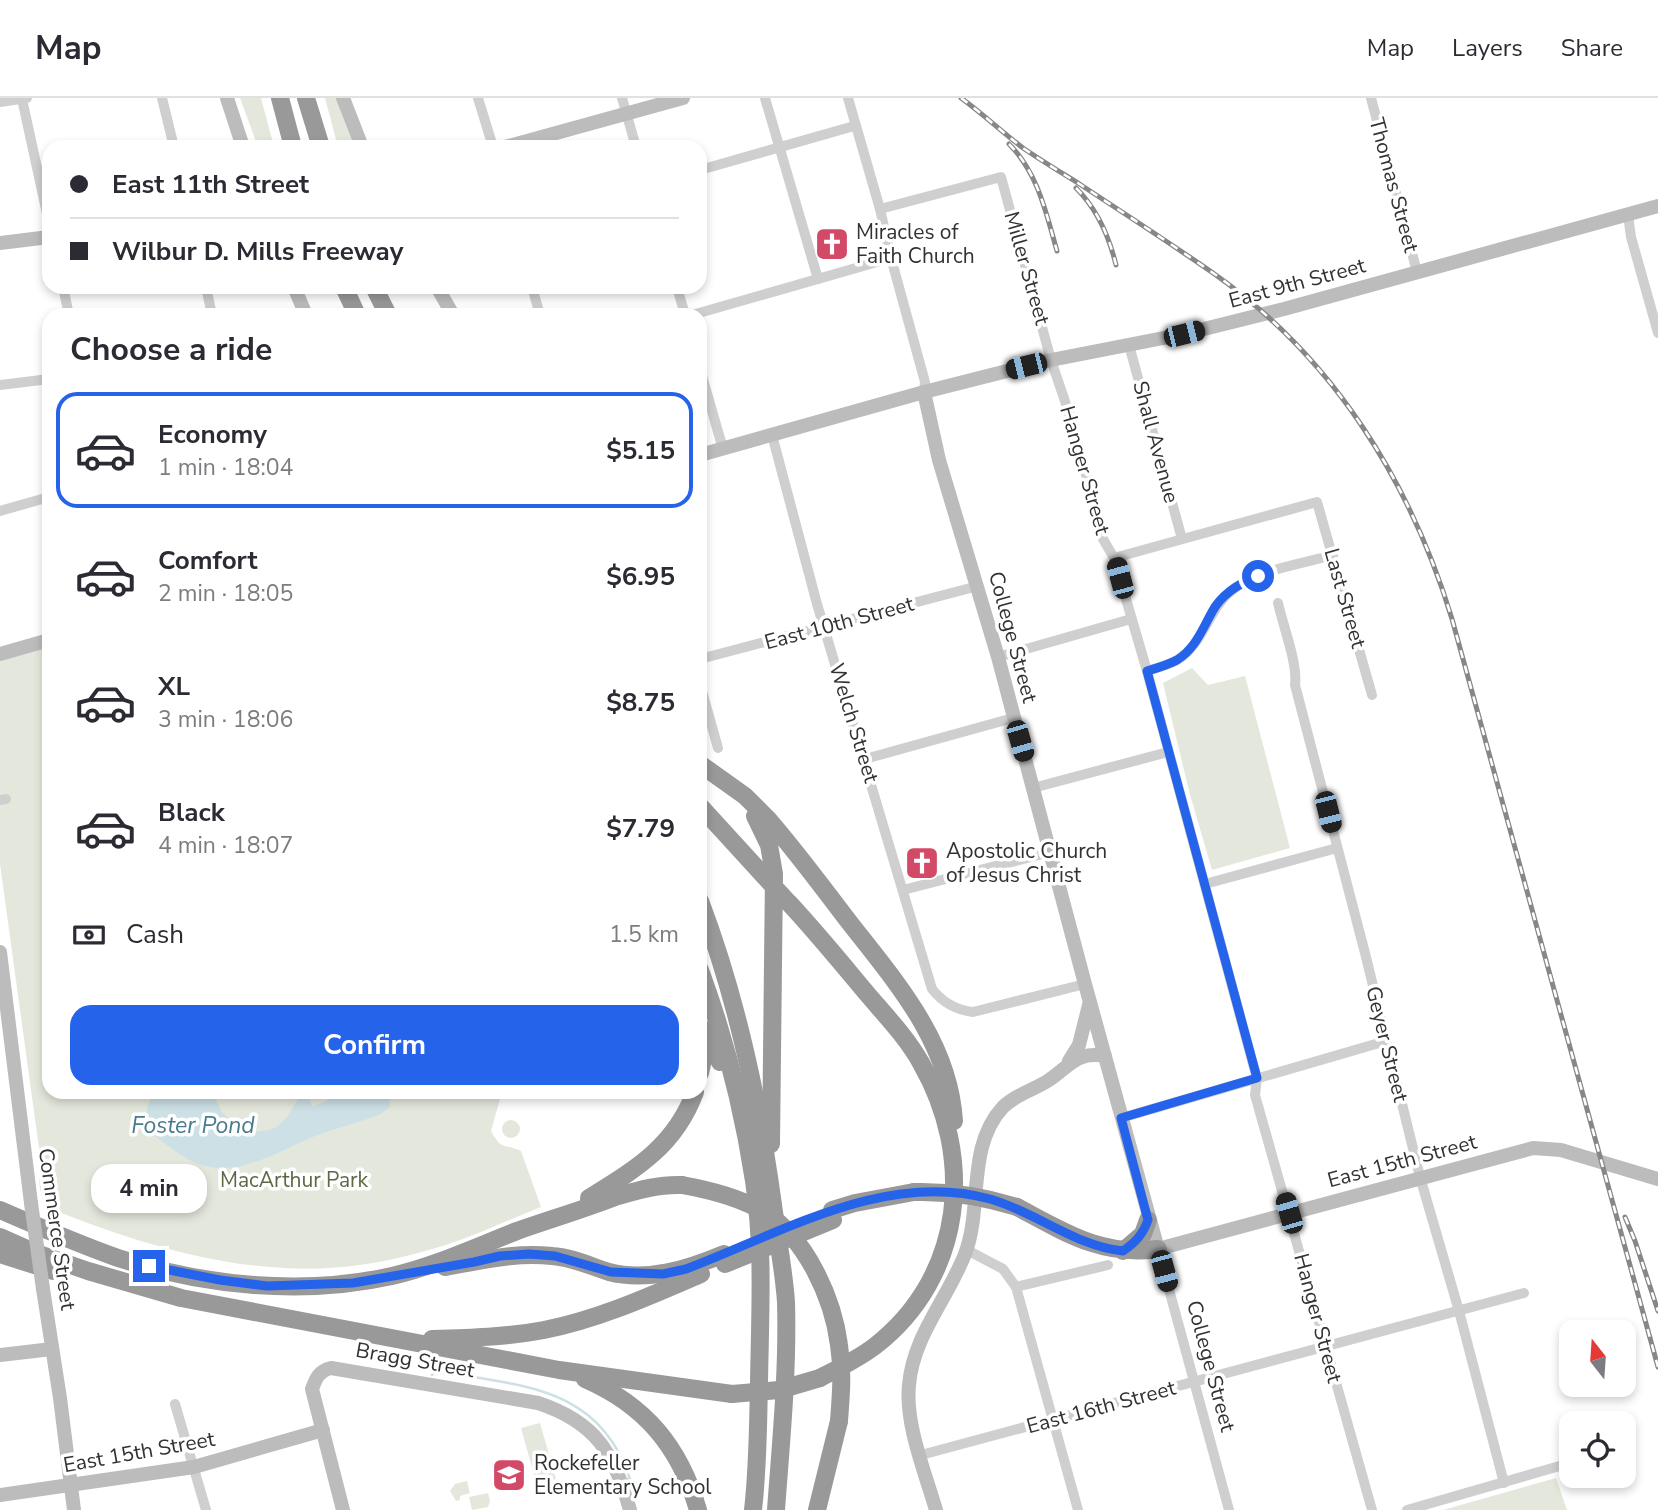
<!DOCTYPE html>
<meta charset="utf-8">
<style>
:root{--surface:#fff;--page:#f2f2f3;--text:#2b2b33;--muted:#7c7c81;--line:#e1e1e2;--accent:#2563eb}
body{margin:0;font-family:"Nunito Sans",sans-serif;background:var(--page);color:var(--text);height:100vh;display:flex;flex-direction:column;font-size:26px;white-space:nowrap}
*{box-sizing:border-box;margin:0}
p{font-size:23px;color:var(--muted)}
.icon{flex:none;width:38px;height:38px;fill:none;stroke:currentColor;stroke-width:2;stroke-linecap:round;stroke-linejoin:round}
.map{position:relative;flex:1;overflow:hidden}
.side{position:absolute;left:42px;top:210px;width:665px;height:791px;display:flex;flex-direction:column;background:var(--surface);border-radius:21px;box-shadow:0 4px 10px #0003}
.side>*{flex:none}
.guide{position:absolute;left:42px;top:42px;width:665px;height:154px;border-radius:21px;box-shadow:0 4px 10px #0003;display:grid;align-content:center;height:154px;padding:0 28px;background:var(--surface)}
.needle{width:46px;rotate:343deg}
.buttons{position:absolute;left:1559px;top:1222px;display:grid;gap:14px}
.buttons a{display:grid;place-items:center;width:77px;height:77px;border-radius:14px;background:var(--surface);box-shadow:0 4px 10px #0003;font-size:35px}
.end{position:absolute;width:32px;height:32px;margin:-16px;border:9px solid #2563eb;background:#fff;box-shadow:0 0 0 4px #fff}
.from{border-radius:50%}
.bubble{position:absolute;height:49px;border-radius:21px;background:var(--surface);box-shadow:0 4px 10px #0003;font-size:23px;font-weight:700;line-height:49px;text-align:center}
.car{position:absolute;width:21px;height:42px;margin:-21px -10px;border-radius:9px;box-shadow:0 0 5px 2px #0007;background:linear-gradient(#222 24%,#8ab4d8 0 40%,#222 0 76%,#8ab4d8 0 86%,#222 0)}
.guide b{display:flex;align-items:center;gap:24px;height:66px;font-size:26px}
.guide b+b{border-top:2px solid var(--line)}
.guide i{width:18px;height:18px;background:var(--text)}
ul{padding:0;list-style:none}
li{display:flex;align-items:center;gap:21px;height:116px;margin:0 14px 10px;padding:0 14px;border:4px solid transparent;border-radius:21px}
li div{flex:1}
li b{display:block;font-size:26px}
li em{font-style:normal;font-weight:700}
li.selected{border-color:var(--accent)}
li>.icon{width:63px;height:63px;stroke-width:1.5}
h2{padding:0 28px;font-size:32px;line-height:84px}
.pay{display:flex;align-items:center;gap:18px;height:77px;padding:0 28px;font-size:26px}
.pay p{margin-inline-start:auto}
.cta{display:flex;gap:14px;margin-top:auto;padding:14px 28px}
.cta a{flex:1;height:80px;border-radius:21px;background:var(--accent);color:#fff;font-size:28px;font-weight:700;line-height:80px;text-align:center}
header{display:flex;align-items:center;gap:42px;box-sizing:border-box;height:98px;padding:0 35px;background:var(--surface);border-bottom:2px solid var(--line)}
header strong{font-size:33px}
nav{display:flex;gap:38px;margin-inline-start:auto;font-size:24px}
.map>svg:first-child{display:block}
.green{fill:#e4e8dc}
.water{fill:#cce0e6}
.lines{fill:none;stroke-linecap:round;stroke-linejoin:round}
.stream{stroke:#cce0e6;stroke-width:2.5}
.street{stroke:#cfcfcf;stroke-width:10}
.secondary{stroke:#bcbcbc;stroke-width:14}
.highway{stroke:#999;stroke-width:18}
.rail-casing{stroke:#878787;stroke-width:5}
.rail{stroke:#fff;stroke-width:2.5;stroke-dasharray:8;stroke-linecap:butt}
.secondary-bridge{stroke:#bcbcbc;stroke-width:14}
.highway-bridge{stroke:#999;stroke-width:18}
.route{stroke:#2563eb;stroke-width:9}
.labels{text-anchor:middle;stroke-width:7;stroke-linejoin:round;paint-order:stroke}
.street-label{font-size:21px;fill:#323232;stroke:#fff}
.poi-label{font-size:21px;fill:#323232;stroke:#fff;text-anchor:start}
.park-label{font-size:21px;fill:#5b6a43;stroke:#fff}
.water-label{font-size:23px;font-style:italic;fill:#487c8d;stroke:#fff}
</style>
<header>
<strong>Map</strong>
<nav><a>Map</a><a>Layers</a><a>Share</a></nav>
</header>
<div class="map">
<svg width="1658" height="1412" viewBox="0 0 1658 1412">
<rect width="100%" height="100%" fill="#fff"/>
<g class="green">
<path d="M240 0H261L274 49H258Z"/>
<path d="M325 0H336L354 49H338Z"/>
<path d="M49 549V994H502L491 1033C502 1053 503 1045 521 1053L541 1109C505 1123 469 1141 432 1151 409 1158 383 1164 359 1167 254 1182 146 1149 49 1110 41 1100 36 1084 42 1072L0 766V562Z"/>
<path d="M1192 570 1208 587 1245 578 1290 750 1212 772 1189 693 1163 585Z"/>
<circle cx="511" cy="1031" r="9"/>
<path d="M540 1325 556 1381 537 1387 521 1330Z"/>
<path d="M1556 1380 1567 1412H1443Z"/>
<path d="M467 1383 470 1395 460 1398V1402L456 1403 450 1393 455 1386Z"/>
<path d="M488 1395 490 1403 488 1409 472 1412 469 1399Z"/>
</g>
<path class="water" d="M153 994H213L221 1013 239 1033C265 1033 277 1037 292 1011 297 1003 298 999 306 994L313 1009 334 999 332 994H383L389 1001 390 1009 381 1016C354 1027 325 1032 299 1045 279 1055 245 1071 222 1070 198 1070 183 1059 164 1045 142 1029 143 1017 153 994Z"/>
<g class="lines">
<g class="stream">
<path d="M432 1277 436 1273C518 1288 599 1286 630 1381H628"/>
<path d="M566 1395 606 1384 613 1385"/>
</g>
<g class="street">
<path d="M162 0 174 49"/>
<path d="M478 0 493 49"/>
<path d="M622 0 636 49"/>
<path d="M765 0 818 181"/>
<path d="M848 0 880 111 891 160 925 284 924 294"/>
<path d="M1371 0 1417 174"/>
<path d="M22 1 49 125"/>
<path d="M0 4 27 0"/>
<path d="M700 72 854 28"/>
<path d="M880 111 1001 79 1051 262 1072 324 1103 441 1114 460 1147 573 1253 966 1257 980 1255 997 1372 1412"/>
<path d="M1628 117 1631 139 1658 235"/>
<path d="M63 189 69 217"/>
<path d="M206 189 212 217"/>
<path d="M532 189 540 217"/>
<path d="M677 189 685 217"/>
<path d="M692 217 891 160"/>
<path d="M1129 247 1182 441"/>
<path d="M700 271 723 351"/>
<path d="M0 287 49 281"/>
<path d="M772 337 817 506 932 891C943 905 956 912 973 914L1085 886"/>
<path d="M0 413 49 399"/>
<path d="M1114 460 1317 404 1372 597"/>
<path d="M1278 505C1283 528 1298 566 1295 587L1365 855 1420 1079 1459 1213 1504 1385"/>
<path d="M998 559 1131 521"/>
<path d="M700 561 978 488"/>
<path d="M1147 573C1157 570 1168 567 1177 562 1205 545 1208 509 1235 490 1262 471 1301 466 1333 457"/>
<path d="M700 586 718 650"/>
<path d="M865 661 1013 620"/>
<path d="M1033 690 1168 654"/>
<path d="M0 702 6 701"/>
<path d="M1205 786 1337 750"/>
<path d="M903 792 1050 754"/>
<path d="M1121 1020 1386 943"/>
<path d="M1158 1151 1229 1412"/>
<path d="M967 1152 1003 1171 1016 1189 1078 1412"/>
<path d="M1016 1189 1108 1167"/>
<path d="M175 1306 206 1412"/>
<path d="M921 1357 1524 1195"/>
<path d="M1407 1412 1563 1367 1569 1361V1351"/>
</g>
<g class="secondary">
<path d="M227 0 243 49"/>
<path d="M343 0 362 49"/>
<path d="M505 49 683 0"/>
<path d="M0 145 49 139"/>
<path d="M294 189 306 217"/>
<path d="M437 189 453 217"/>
<path d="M924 294 939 362 998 559 1085 886 1158 1151 1533 1050 1561 1052 1658 1081"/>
<path d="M700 357 924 294 1051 262 1184 236 1284 211 1658 108"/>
<path d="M0 556 49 542"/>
<path d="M0 854 31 1105"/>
<path d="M1069 963 1079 947 1089 907"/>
<path d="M43 1191 60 1300 74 1412"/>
<path d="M0 1257 52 1251"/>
<path d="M0 1397 194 1369 323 1332"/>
<path d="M343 1412 312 1291C316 1280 319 1273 331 1270L538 1305C596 1324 614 1355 630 1412"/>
<path d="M936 1412C925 1374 905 1326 909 1287 913 1238 947 1202 965 1156 983 1109 966 1049 1003 1009 1016 996 1034 992 1049 982 1070 968 1076 953 1105 958"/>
</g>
<g class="highway">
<path d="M280 0 293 49"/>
<path d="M306 0 321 49"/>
<path d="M344 189 357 217"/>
<path d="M374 189 388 217"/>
<path d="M700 666 745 698 767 720C795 752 820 786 846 820 894 882 949 942 954 1023"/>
<path d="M700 708 764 778"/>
<path d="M755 718 769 747 774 776 771 1046"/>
<path d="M700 803C738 903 760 1009 774 1114 778 1144 784 1174 786 1204 788 1274 781 1343 776 1412"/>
<path d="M789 805C817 835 843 867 869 898 887 919 907 940 921 965 975 1059 965 1178 875 1248 858 1261 839 1270 820 1280"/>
<path d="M700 872C725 940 743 1011 754 1083 764 1149 760 1218 759 1285 758 1327 758 1369 753 1412"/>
<path d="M700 928 711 944 720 964"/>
<path d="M700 932 703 961 700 975"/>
<path d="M589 1100C636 1071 675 1048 695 994"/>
<path d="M1017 1109C1064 1134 1102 1159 1158 1151"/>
<path d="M0 1112C39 1129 78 1146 118 1160 205 1188 302 1198 392 1178 435 1168 476 1149 517 1133 551 1121 585 1111 618 1098 639 1092 660 1086 682 1087"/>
<path d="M832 1112 855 1105 914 1094"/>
<path d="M0 1139 36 1155 88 1173 181 1200 559 1272 732 1296"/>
<path d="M1123 1153 1143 1136 1148 1122"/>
<path d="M0 1156 53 1173"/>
<path d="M445 1169C482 1163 513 1154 552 1158 571 1159 590 1168 609 1174 648 1184 688 1171 724 1156"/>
<path d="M432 1241C469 1240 507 1239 544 1232 599 1221 650 1198 701 1176"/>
<path d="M585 1281C645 1307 680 1349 698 1412"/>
<path d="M817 1412 839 1323"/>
</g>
<g class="rail-casing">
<g id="rail">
<path d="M961 0C983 16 1002 34 1023 50 1042 63 1062 75 1081 87 1125 116 1170 145 1213 175 1333 259 1410 383 1452 521L1658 1269"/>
<path d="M1009 46C1038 75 1046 115 1057 153"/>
<path d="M1076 90C1097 111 1109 138 1116 167"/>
<path d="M1625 1119 1635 1143 1658 1213"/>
</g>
</g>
<use href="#rail" class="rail"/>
<path class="secondary-bridge" d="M31 1105 43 1191"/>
<g class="highway-bridge">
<path d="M764 778 789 805"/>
<path d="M682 1087C710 1092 739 1099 764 1114 806 1140 833 1200 839 1247 843 1273 841 1297 839 1323"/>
<path d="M914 1094C950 1093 982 1098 1017 1109"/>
<path d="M725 1166 833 1122"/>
<path d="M732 1296 779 1292 820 1280"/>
</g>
</g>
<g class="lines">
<path class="route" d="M149 1168 220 1182 267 1188 353 1185 474 1164 500 1158 529 1156 555 1158 611 1174 663 1176 686 1171C782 1135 885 1072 990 1101 1036 1114 1075 1148 1123 1153 1136 1144 1143 1136 1148 1122L1121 1020 1257 980 1147 573C1157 570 1168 567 1177 562 1195 551 1202 532 1212 514 1221 497 1240 485 1258 478"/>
</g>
<defs>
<g id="church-square" transform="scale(1.75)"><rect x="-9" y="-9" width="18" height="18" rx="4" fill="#d34a68" stroke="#fff"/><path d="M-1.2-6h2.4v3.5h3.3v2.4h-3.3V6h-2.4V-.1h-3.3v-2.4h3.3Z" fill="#fff"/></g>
<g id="school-square" transform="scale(1.75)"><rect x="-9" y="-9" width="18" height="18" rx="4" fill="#d34a68" stroke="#fff"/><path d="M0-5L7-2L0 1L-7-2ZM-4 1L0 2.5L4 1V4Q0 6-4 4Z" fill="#fff"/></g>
</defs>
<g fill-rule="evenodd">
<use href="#church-square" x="832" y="146"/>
<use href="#church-square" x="922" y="765"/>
<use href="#school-square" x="509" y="1377"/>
</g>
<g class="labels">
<g class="street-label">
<text transform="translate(1394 87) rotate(75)" y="7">Thomas Street</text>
<text transform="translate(1027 170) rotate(74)" y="7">Miller Street</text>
<text transform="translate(1297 185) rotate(-15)" y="7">East 9th Street</text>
<text transform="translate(1156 344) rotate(75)" y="7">Shall Avenue</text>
<text transform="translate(1085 372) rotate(74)" y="7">Hanger Street</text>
<text transform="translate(1345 500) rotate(74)" y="7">Last Street</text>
<text transform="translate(839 525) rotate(-15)" y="7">East 10th Street</text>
<text transform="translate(1013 539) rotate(75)" y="7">College Street</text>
<text transform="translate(854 625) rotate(73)" y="7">Welch Street</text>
<text transform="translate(1387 946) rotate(76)" y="7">Geyer Street</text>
<text transform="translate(1402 1063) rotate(-15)" y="7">East 15th Street</text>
<text transform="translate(57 1131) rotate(82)" y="7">Commerce Street</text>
<text transform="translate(1318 1220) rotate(75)" y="7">Hanger Street</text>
<text transform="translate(415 1262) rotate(10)" y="7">Bragg Street</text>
<text transform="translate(1211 1268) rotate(75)" y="7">College Street</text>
<text transform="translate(1101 1309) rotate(-15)" y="7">East 16th Street</text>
<text transform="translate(139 1354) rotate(-10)" y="7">East 15th Street</text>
</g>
<g class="poi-label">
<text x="856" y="141">Miracles of<tspan x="856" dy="24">Faith Church</tspan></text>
<text x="946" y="760">Apostolic Church<tspan x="946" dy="24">of Jesus Christ</tspan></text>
<text x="534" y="1372">Rockefeller<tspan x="534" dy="24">Elementary School</tspan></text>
</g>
<g class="park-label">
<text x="294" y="1089">MacArthur Park</text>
</g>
<g class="water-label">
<text x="193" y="1035">Foster Pond</text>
</g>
</g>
</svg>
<div class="buttons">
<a><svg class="needle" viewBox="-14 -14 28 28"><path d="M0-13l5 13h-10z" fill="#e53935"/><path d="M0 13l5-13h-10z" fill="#7c7c81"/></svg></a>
<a><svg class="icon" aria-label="locate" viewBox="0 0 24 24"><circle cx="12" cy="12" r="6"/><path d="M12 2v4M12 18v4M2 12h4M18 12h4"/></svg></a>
</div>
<i class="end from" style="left:1258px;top:478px"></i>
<i class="end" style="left:149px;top:1168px"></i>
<div class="bubble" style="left:91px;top:1066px;width:116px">4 min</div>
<i class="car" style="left:1184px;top:236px;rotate:76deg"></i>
<i class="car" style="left:1026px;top:268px;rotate:256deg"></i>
<i class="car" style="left:1120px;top:480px;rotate:345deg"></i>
<i class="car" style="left:1020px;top:643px;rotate:164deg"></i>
<i class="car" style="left:1328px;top:714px;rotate:166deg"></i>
<i class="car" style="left:1289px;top:1115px;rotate:344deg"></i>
<i class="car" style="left:1164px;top:1173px;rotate:165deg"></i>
<div class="guide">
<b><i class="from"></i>East 11th Street</b>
<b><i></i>Wilbur D. Mills Freeway</b>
</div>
<section class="side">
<h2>Choose a ride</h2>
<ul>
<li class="selected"><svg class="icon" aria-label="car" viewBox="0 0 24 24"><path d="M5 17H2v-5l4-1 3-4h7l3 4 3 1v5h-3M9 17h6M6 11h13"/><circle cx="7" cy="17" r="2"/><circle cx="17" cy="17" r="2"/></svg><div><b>Economy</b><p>1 min · 18:04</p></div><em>$5.15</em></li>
<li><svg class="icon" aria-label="car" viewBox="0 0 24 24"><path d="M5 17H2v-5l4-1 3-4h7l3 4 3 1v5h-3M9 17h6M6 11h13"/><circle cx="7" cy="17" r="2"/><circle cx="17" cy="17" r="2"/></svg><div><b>Comfort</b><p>2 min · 18:05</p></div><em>$6.95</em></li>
<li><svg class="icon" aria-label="car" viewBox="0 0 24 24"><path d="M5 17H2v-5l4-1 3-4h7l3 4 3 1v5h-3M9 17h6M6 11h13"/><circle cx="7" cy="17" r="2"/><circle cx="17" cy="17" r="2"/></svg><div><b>XL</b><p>3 min · 18:06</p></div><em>$8.75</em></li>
<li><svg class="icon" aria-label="car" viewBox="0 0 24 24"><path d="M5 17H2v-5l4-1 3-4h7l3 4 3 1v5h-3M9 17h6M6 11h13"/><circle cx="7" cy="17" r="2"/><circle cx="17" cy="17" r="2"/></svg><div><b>Black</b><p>4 min · 18:07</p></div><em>$7.79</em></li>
</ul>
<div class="pay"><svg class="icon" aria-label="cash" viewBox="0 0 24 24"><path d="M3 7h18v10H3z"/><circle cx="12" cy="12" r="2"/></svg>Cash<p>1.5 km</p></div>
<div class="cta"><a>Confirm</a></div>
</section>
</div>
